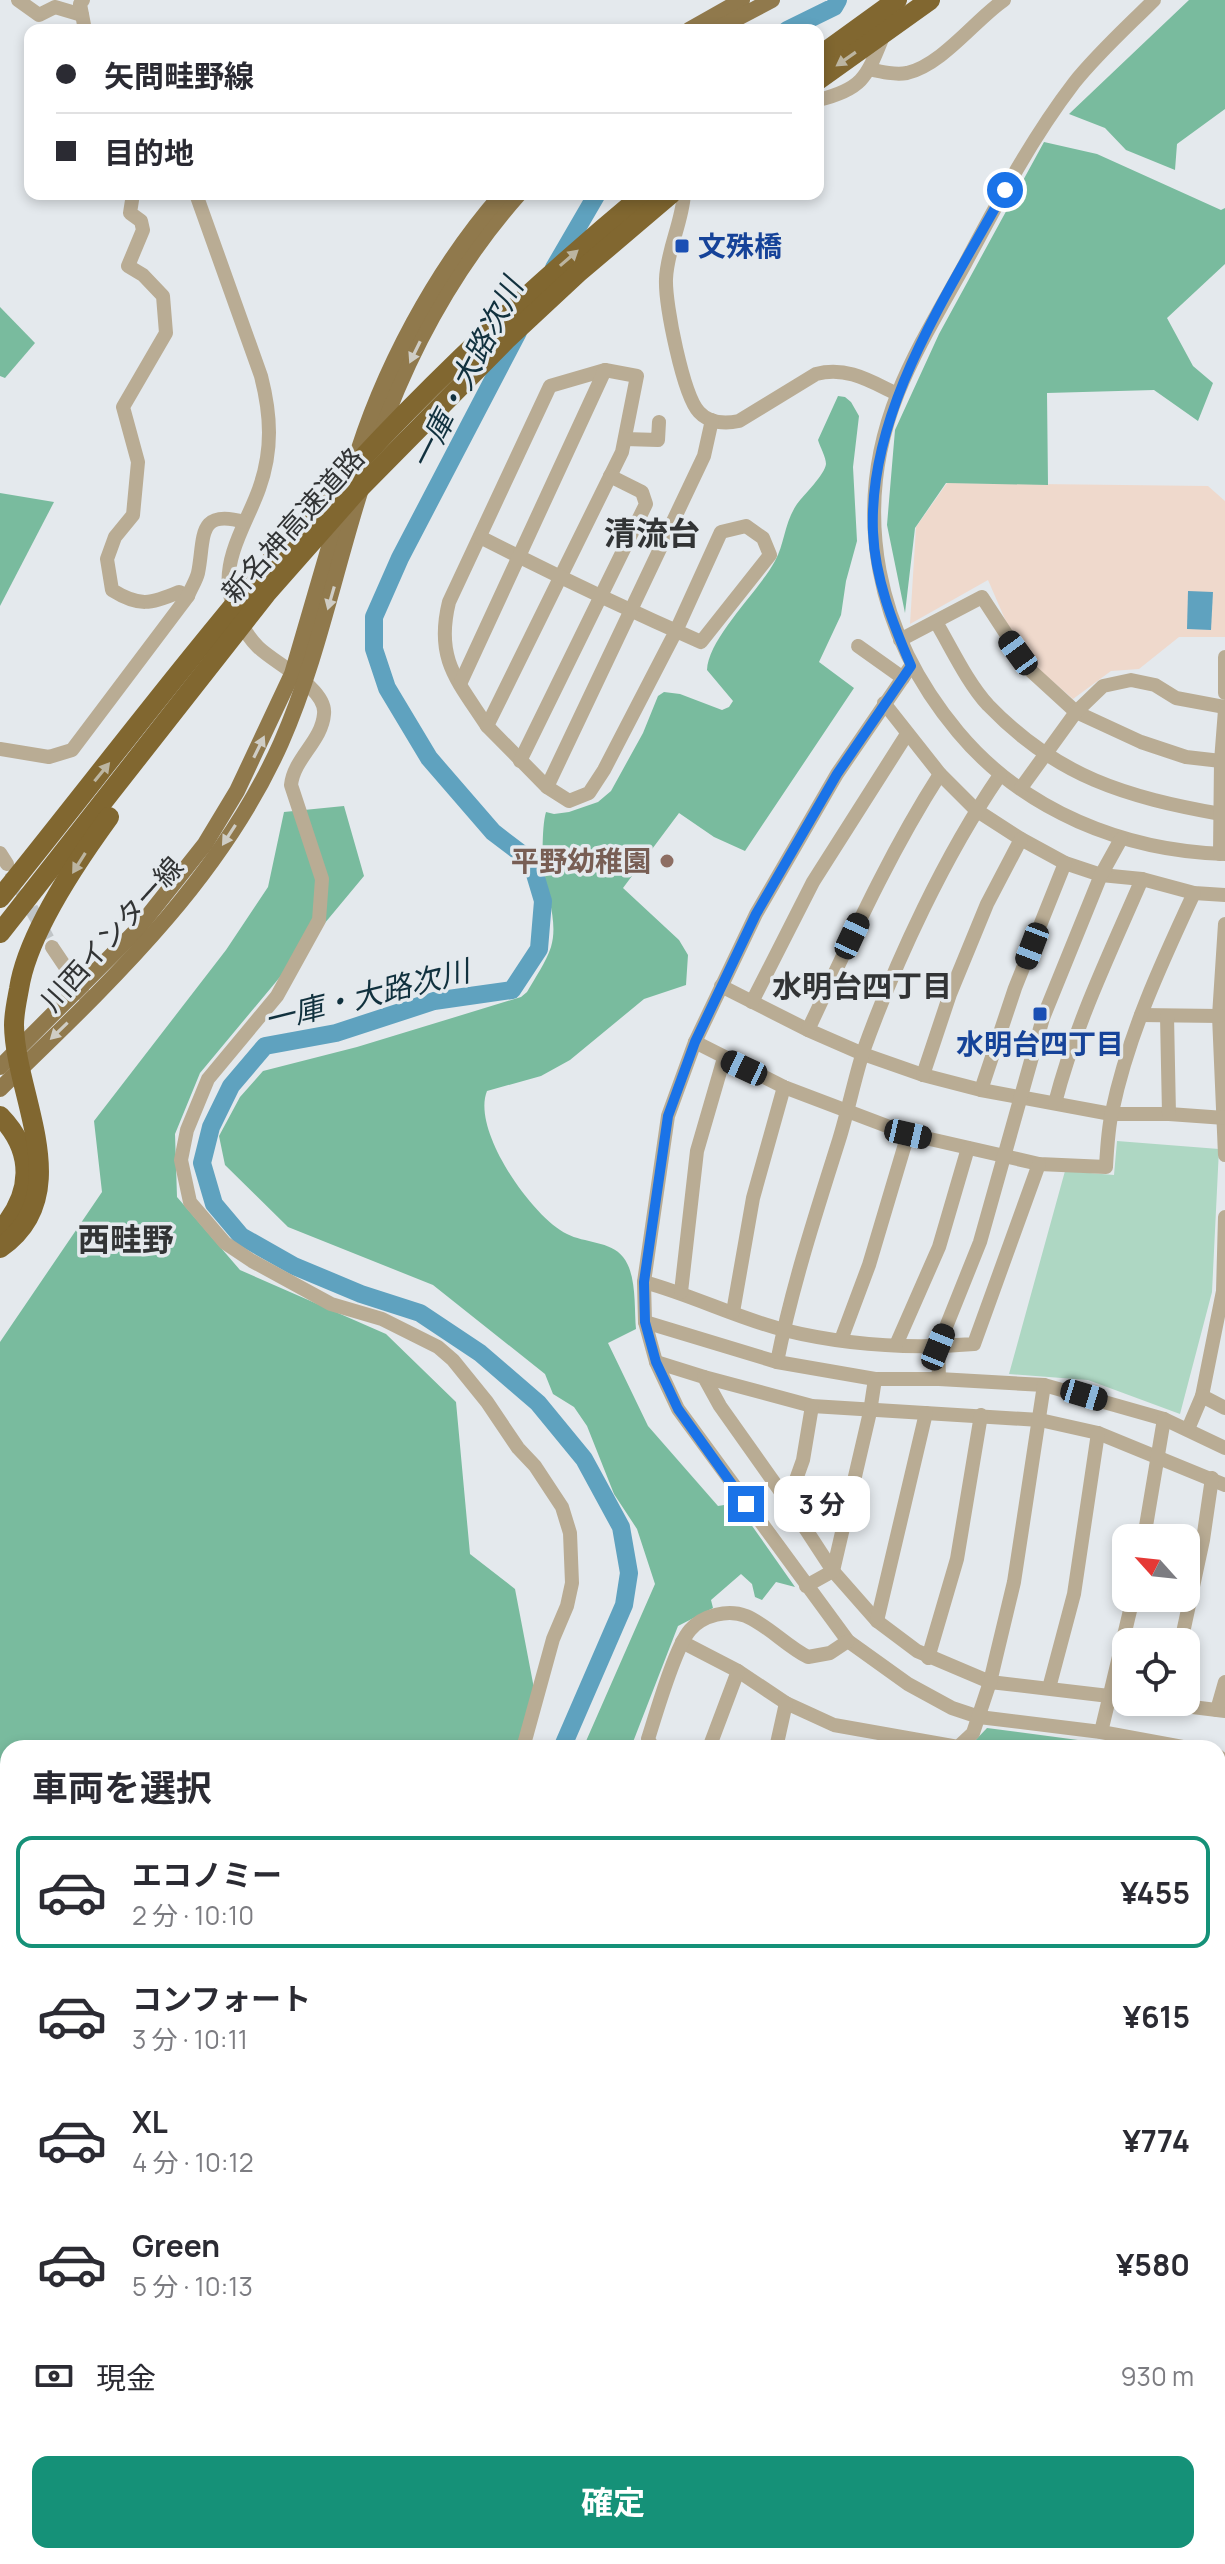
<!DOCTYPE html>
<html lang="ja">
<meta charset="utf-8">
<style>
:root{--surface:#fff;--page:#f2f2f3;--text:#2b2b33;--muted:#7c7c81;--line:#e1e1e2;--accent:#159178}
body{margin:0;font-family:Manrope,"Noto Sans JP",sans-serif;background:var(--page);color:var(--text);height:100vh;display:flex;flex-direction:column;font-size:30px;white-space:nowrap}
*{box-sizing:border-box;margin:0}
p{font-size:26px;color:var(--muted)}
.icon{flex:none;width:44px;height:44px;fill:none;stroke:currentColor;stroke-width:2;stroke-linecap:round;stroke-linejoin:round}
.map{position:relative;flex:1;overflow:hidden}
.sheet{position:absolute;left:0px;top:1740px;width:1226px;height:824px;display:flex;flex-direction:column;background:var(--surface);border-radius:24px 24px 0 0;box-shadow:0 4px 12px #0003}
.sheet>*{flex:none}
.banner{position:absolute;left:24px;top:24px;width:800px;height:176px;border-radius:16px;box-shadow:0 4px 12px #0003;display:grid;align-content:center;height:176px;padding:0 32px;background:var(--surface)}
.needle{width:52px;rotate:297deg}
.buttons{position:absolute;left:1112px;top:1524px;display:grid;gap:16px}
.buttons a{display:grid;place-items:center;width:88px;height:88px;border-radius:16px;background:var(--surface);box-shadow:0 4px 12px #0003;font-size:40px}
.end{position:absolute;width:36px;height:36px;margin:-18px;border:10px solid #1a73e8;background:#fff;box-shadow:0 0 0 4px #fff}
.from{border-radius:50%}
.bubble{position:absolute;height:56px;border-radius:16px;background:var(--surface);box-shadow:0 4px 12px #0003;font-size:26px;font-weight:700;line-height:56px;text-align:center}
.car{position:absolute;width:24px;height:48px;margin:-24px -12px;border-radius:10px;box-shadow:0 0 6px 2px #0007;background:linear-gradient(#222 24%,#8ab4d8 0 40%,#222 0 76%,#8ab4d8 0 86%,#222 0)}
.banner b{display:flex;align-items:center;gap:28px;height:76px;font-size:30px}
.banner b+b{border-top:2px solid var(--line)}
.banner i{width:20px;height:20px;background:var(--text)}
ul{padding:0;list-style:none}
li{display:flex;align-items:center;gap:24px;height:112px;margin:0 16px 12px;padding:0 16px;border:4px solid transparent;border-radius:16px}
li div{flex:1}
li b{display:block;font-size:30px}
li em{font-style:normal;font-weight:700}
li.active{border-color:var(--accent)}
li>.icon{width:72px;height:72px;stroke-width:1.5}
h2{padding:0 32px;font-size:36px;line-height:96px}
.pay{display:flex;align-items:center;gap:20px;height:88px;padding:0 32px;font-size:30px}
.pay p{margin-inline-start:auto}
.button{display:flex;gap:16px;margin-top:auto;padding:16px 32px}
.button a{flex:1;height:92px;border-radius:16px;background:var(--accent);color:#fff;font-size:32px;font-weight:700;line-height:92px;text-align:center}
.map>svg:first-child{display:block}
.education{fill:#efd9cc}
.green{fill:#aed7c3}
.forest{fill:#79bb9e}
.water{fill:#5fa2bf}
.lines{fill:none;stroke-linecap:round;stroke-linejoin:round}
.river{stroke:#5fa2bf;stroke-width:18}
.minor-tunnel{stroke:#c0c5c8;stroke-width:14;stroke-dasharray:14 7;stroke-linecap:butt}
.minor{stroke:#b9ac94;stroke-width:14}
.major{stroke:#90794c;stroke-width:16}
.highway{stroke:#816730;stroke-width:20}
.oneway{fill:#bcb5a1}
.oneway2{fill:#cfcdc5}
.route{stroke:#1a73e8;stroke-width:10}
.transit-dot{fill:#1a4fb4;stroke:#e4e9ed;stroke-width:3}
.education-dot{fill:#8d6e63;stroke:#e4e9ed;stroke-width:3}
.labels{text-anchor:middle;stroke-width:7;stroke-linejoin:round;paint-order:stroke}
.transit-label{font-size:28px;font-weight:bold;fill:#164399;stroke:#e4e9ed;text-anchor:start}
.street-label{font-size:28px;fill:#323435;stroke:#e4e9ed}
.education-label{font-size:28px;font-weight:bold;fill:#785e54;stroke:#e4e9ed;text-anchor:end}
.water-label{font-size:30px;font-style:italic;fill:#11313e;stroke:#e4e9ed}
.neighbourhood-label{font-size:30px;font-weight:bold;fill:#323435;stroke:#e4e9ed}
.quarter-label{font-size:32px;font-weight:bold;fill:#323435;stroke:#e4e9ed}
</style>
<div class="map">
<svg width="1225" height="2564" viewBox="0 0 1225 2564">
<rect width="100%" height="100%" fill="#e4e9ed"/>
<g class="education">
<path d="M947 483 1208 486 1225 501V637H1179L1139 669 1111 671 1073 699 1036 667 1011 633 988 580 910 624 916 527Z"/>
<path d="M649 2556H740L756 2564H645Z"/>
</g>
<path class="green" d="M1117 1141 1219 1149 1212 1292 1180 1414 1088 1380 1009 1374 1065 1171 1114 1175Z"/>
<g class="forest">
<path d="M1189 0H1225V109L1177 144 1175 170 1126 150 1105 128 1069 114Z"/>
<path d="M1044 142 1097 154 1221 210 1225 208V264L1167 318 1193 366 1213 383 1198 421 1154 390 1047 393 1048 485 946 483 915 528 905 613 887 525 895 430 939 334Z"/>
<path d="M0 307 35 343 5 378 0 376Z"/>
<path d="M838 396 845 397 851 402 859 416 853 467 857 541 846 581 841 615 819 662 854 688 745 851 714 837 679 813 623 888 679 940 688 955 686 985 644 999 570 1060 541 1076 487 1091C471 1130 532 1217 567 1234 584 1243 611 1241 623 1257 637 1274 634 1308 636 1329L608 1343 648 1426 718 1506 736 1503 795 1587 776 1582 762 1600 755 1597 752 1584 741 1574 711 1600 713 1608 678 1626 633 1742 634 1748H583L655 1584 637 1529 614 1494 587 1426 574 1407 553 1394 545 1374 433 1285 288 1227 225 1165 219 1136 240 1097 263 1071 357 1047 521 997 527 992C535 978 546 962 551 947 558 924 548 897 544 874 542 860 542 825 546 812L554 814 569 812 598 802 611 791 643 733 658 696 664 692 680 694 722 710 729 707 733 701 707 670C708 638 759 591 775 561 785 543 784 523 797 504 804 495 825 474 826 464 826 457 820 447 818 440Z"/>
<path d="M0 493 54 502 0 606Z"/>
<path d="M344 806 364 876 200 1073 175 1134 177 1197 240 1270 386 1334 456 1402 470 1554 515 1589 537 1704 530 1748H8V2280L0 2290V1342L102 1192 94 1121 226 950 268 887 284 812Z"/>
<path d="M987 1728 1138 1748H968Z"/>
<path d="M1218 1777 1225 1783V1928L1218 1927Z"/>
<path d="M1218 2001 1225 2003V2091L1218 2096Z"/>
<path d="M1218 2160 1225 2161V2219L1218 2215Z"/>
<path d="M1225 2322V2564H1094L1093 2556H1218V2331Z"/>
<path d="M8 2366V2439L0 2445V2378Z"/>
</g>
<path class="water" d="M1188 591 1213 592 1211 630 1187 629Z"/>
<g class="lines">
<g class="river">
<path d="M787 30 834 7 838 0"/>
<path d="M554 268 597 194"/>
<path d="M518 332 400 558 374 617V649L387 688 429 758 493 832 531 861 543 901 539 949 512 990 434 1001 336 1033 265 1046 231 1086 211 1127 202 1163 214 1204 241 1236 294 1266 361 1294 420 1313 480 1353 538 1403 584 1459 621 1527 629 1573 624 1605 562 1748"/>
<path d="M1218 1954 1225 1955"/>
<path d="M0 2353 8 2342"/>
</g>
<path class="minor-tunnel" d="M11 871 52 947"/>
<g class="minor">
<path d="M18 0 39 15 55 7 82 15"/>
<path d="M83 0 80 4 85 30"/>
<path d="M1154 0C1127 27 1098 53 1074 83 1031 139 998 202 965 264 942 306 916 348 898 393 850 513 877 635 958 732 1024 811 1124 851 1225 854"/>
<path d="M869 69C882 72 895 75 907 73 942 65 975 20 1004 0"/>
<path d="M818 100C864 89 867 76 884 34"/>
<path d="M133 194 130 213 141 221 143 230 128 266 143 275 163 296 166 333 123 407 138 462 133 515 115 537 107 559 112 590C139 607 151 604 179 592L188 596"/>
<path d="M196 194 261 376C271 415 273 450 259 489 248 520 225 554 229 588 231 608 244 633 258 647 275 664 327 688 324 714 322 741 294 758 291 785L322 879 319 920 277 996 208 1079 187 1130 181 1160 190 1202 225 1243 252 1261 331 1304 382 1319 438 1347 453 1360 487 1402 518 1448 535 1466 562 1507 570 1533 572 1583 567 1606 553 1639 523 1748"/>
<path d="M684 194C682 223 667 250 666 279 665 304 683 395 699 412 709 423 725 424 739 421L816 374C847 366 870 381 897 394"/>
<path d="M605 370 637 376 622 452 487 726C457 680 435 659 449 602L550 386Z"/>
<path d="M625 439 658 440 659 422"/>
<path d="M480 537C553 574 626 609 701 642L770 555 763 538 746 526 721 532 676 631 604 770 589 793 569 801 547 787"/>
<path d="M936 622C952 649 967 682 988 705 1057 777 1126 797 1221 814"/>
<path d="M900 640 982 597 1029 669 1076 712 1141 742 1186 757 1221 761"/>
<path d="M858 646 903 678"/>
<path d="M1225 657V693"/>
<path d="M911 666 837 774 756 914 695 1042 668 1116 644 1282 645 1322 656 1362 678 1409 848 1641 908 1684 952 1708 979 1717 1101 1732 1188 1748"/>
<path d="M460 684 605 370"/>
<path d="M884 703 940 774 976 810 1021 839 1065 863 1101 875 1142 879 1194 893 1225 895"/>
<path d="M487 726 547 787 704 456 712 420"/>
<path d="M0 749 49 757 72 750 188 596C191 588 196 581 198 573 205 539 196 508 244 522"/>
<path d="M520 761 646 504 642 492 610 476"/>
<path d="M1021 788 1076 712 1103 686 1131 680 1155 685 1176 698 1225 707"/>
<path d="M0 853 7 864"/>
<path d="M1220 854 1221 761 1225 710"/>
<path d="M1225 924 1219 1016 1225 1155"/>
<path d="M52 947 85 996"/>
<path d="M721 986 808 1030 863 1054 923 1075 981 1090 1111 1114H1169L1225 1118"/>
<path d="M752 1002 813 882 907 734"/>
<path d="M1141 1015 1219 1016"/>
<path d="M1167 1016 1169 1114"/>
<path d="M808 1030C849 943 888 855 940 774"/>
<path d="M695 1042 784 1087 908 1134 1039 1164 1106 1167C1107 1149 1108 1129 1112 1112 1128 1035 1161 964 1194 893"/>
<path d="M923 1075 950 994 987 904 1021 839"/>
<path d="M981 1090 1015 988 1065 863"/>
<path d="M1055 1103C1075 1025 1110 953 1142 879"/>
<path d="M644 1282C692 1295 737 1318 784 1330 845 1345 912 1349 974 1344L1039 1164"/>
<path d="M681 1292 697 1151 724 1058"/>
<path d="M733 1312 753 1198 784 1087"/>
<path d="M645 1322 777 1362 875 1379H939L1044 1385 1164 1419 1225 1448"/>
<path d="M841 1340 869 1265 908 1134"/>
<path d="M896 1345 939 1247 968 1148"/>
<path d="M656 1362 704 1377 720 1406 788 1502 833 1571 877 1621 917 1651 990 1682 1126 1698"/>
<path d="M777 1362C792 1286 816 1213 839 1140 848 1111 854 1081 863 1052 896 960 945 855 1000 775"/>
<path d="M704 1377 812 1406 1040 1420 1098 1433 1225 1485"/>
<path d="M939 1379 938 1347 980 1242 1043 1018 1101 875 1121 839"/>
<path d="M1202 1396 1223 1291 1225 1217"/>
<path d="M1188 1429 1202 1396 1225 1408"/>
<path d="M788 1502 803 1460 812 1406"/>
<path d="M1144 1538 1164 1419"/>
<path d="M806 1586 833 1571 870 1412 875 1379"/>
<path d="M877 1621 926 1413"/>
<path d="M682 1642 738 1671 786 1703 834 1725 958 1747 973 1733 990 1682 1014 1582 1044 1385"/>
<path d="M1181 1642 1203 1540 1212 1478"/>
<path d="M928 1658 957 1559 981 1415"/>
<path d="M1049 1688 1074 1594 1098 1433"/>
<path d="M1152 1702 1225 1711"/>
<path d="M1217 1710 1225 1682"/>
<path d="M1101 1732 1133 1598"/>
<path d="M653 1748 648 1739C656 1714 675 1647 690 1630 703 1615 728 1609 746 1616 769 1626 786 1646 808 1657L830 1653 848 1641"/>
<path d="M709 1748 738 1671"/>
<path d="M776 1748 786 1703"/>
<path d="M1218 1756 1225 1762"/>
<path d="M1218 1995 1225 1996"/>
<path d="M1218 2126 1225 2123"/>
<path d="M1218 2317 1225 2308"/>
<path d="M0 2368 8 2356"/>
<path d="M0 2463 8 2462"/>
<path d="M0 2530 8 2528"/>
<path d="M185 2556 187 2564"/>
<path d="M372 2556 388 2564"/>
<path d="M520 2556 535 2564"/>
<path d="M748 2556 763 2564"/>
<path d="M892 2556 906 2564"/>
<path d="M1032 2556 1043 2564"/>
<path d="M1087 2556 1088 2564"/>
<path d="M126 2564 162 2556"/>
<path d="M272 2564 276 2556"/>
<path d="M338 2564 342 2556"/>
<path d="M554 2564 558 2556"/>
<path d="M633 2564 638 2556"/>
</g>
<g class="major">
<path d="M689 30 742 0"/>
<path d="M715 30 772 0"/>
<path d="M377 441C409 351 456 265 519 194"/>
<path d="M353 468C381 372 436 269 502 194"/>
<path d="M0 1067 136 931 205 844 237 791 292 674 339 513"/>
<path d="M0 1089C107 985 219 882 281 743 317 661 334 574 361 489"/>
</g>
<g class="highway">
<path d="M818 57 897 0"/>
<path d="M818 80 930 0"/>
<path d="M0 898C96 779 189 656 289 540 396 415 517 300 644 194"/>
<path d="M0 933 266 594 355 493 506 340 578 273 671 194"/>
<path d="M0 1116C35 1152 33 1194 0 1231"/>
<path d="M0 1248C78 1194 15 1097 14 1025 14 1013 17 1000 19 989 27 935 77 861 109 817"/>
</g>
</g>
<defs><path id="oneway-solid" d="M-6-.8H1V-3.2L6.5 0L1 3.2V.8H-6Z" transform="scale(2)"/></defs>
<g class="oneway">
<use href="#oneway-solid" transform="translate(846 59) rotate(145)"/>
<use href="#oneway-solid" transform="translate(569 258) rotate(-41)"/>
<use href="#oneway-solid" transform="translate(102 772) rotate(-51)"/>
<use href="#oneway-solid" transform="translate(79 863) rotate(122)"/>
</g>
<g class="oneway2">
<use href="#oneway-solid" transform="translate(415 352) rotate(116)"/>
<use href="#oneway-solid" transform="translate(331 598) rotate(106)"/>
<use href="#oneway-solid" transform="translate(259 747) rotate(-64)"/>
<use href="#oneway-solid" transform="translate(229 835) rotate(123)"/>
<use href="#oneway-solid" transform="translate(59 1031) rotate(136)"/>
</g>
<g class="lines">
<path class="route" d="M746 1504 678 1409 656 1362 645 1322 644 1282 668 1116 695 1042 756 914 837 774 911 666C893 624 875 579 873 532 868 410 948 294 1005 190"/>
</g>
<g class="transit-dot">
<rect x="674" y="238" width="16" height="16" rx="4"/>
<rect x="1032" y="1006" width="16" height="16" rx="4"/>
</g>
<circle class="education-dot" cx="667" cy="861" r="8"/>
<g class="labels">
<g class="transit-label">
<text x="698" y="256">文殊橋</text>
<text x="1040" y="1054" text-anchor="middle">水明台四丁目</text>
</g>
<g class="street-label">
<text transform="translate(293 525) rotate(-48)" y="10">新名神高速道路</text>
<text transform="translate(112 934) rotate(-48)" y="10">川西インター線</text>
</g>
<g class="education-label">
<text x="651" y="871">平野幼稚園</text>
</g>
<g class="water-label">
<text transform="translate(467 374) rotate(-63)" y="10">一庫・大路次川</text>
<text transform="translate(367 996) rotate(-14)" y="10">一庫・大路次川</text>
</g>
<g class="neighbourhood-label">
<text x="862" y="997">水明台四丁目</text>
</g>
<g class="quarter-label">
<text x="652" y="545">清流台</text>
<text x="126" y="1251">西畦野</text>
</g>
</g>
</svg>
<div class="buttons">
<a><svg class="needle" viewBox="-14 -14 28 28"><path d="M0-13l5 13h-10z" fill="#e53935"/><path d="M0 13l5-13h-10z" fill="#7c7c81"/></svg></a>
<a><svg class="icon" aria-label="locate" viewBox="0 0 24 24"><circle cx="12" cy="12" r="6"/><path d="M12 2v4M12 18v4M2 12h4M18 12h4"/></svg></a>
</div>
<i class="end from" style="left:1005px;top:190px"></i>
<i class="end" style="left:746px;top:1504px"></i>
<div class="bubble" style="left:774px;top:1476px;width:96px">3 分</div>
<i class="car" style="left:1018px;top:653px;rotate:324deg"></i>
<i class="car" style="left:852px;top:936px;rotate:25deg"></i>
<i class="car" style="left:1032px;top:946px;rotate:201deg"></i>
<i class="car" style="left:744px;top:1068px;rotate:295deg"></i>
<i class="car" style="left:908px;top:1134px;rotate:103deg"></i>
<i class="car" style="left:938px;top:1347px;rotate:22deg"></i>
<i class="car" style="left:1084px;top:1395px;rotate:107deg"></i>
<div class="banner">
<b><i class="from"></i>矢問畦野線</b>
<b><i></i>目的地</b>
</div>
<section class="sheet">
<h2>車両を選択</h2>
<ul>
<li class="active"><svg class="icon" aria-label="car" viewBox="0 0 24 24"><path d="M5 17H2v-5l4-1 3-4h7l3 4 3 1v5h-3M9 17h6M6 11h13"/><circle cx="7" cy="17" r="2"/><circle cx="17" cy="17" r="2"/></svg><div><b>エコノミー</b><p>2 分 · 10:10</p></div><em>¥455</em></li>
<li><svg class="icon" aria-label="car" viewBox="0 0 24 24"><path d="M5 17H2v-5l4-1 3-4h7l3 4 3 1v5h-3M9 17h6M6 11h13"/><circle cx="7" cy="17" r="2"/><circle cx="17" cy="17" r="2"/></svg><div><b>コンフォート</b><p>3 分 · 10:11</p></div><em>¥615</em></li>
<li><svg class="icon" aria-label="car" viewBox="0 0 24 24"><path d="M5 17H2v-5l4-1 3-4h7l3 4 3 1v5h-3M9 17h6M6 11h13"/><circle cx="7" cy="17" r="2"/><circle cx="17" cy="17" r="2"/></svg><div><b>XL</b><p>4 分 · 10:12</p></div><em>¥774</em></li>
<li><svg class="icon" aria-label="car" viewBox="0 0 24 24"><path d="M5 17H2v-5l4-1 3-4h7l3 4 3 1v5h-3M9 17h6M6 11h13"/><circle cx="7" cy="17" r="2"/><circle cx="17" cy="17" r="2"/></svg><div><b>Green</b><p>5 分 · 10:13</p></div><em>¥580</em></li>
</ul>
<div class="pay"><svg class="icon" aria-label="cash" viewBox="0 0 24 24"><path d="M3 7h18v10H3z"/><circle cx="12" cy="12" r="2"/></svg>現金<p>930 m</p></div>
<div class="button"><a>確定</a></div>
</section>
</div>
